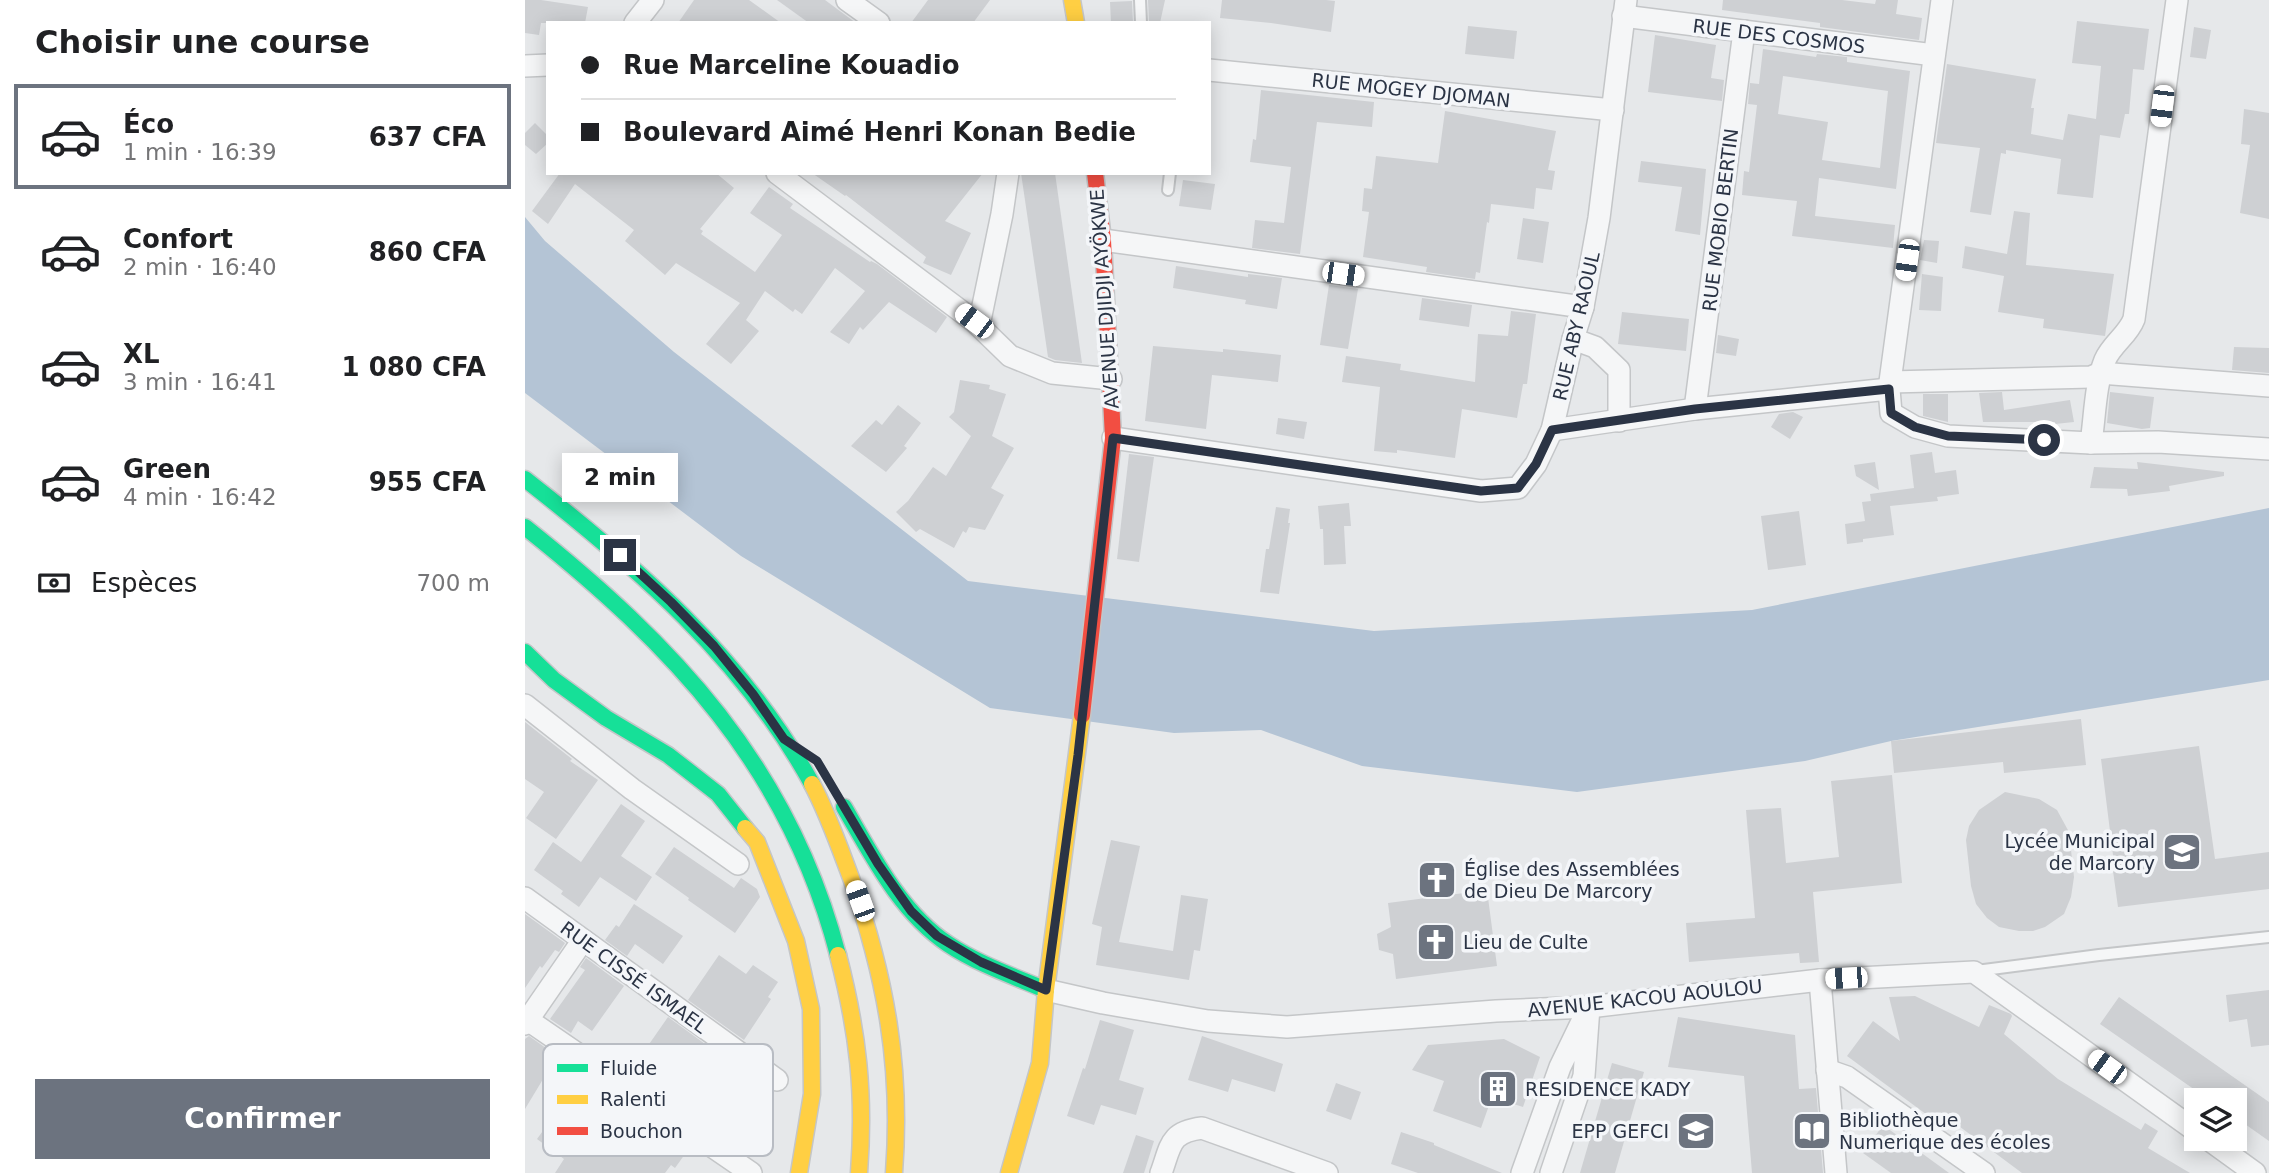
<!DOCTYPE html>
<html lang="fr">
<meta charset="utf-8">
<style>
:root{--surface:#fff;--page:#f6f6f6;--text:#202124;--muted:#757577;--line:#e0e0e0;--accent:#6c737f}
body{margin:0;font-family:"DejaVu Sans",sans-serif;background:var(--page);color:var(--text);height:100vh;display:flex;flex-direction:column;font-size:26px;white-space:nowrap}
*{box-sizing:border-box;margin:0}
p{font-size:23px;color:var(--muted)}
.icon{flex:none;width:38px;height:38px;fill:none;stroke:currentColor;stroke-width:2;stroke-linecap:round;stroke-linejoin:round}
.map{position:relative;flex:1;overflow:hidden}
.side{display:flex;flex-direction:column;background:var(--surface);width:525px}
.side>*{flex:none}
.guide{position:absolute;left:21px;top:21px;width:665px;height:154px;border-radius:0px;box-shadow:0 4px 18px #0003;display:grid;align-content:center;height:154px;padding:0 35px;background:var(--surface)}
.buttons{position:absolute;left:1659px;top:1088px;display:grid;gap:14px}
.buttons a{display:grid;place-items:center;width:63px;height:63px;border-radius:0px;background:var(--surface);box-shadow:0 4px 18px #0003;font-size:35px}
.end{position:absolute;width:32px;height:32px;margin:-16px;border:9px solid #2b3445;background:#fff;box-shadow:0 0 0 4px #fff}
.from{border-radius:50%}
.bubble{position:absolute;height:49px;border-radius:0px;background:var(--surface);box-shadow:0 4px 18px #0003;font-size:23px;font-weight:800;line-height:49px;text-align:center}
.car{position:absolute;width:21px;height:42px;margin:-21px -10px;border-radius:9px;box-shadow:0 0 5px 2px #0007;background:linear-gradient(#fff 24%,#345 0 40%,#fff 0 76%,#345 0 86%,#fff 0)}
.guide b{display:flex;align-items:center;gap:24px;height:66px;font-size:26px}
.guide b+b{border-top:2px solid var(--line)}
.guide i{width:18px;height:18px;background:var(--text)}
ul{padding:0;list-style:none}
li{display:flex;align-items:center;gap:21px;height:105px;margin:0 14px 10px;padding:0 21px;border:4px solid transparent;border-radius:0px}
li div{flex:1}
li b{display:block;font-size:26px}
li em{font-style:normal;font-weight:800}
li.on{border-color:var(--accent)}
li>.icon{width:63px;height:63px;stroke-width:1.5}
h2{padding:0 35px;font-size:32px;line-height:84px}
.pay{display:flex;align-items:center;gap:18px;height:77px;padding:0 35px;font-size:26px}
.pay p{margin-inline-start:auto}
.cta{display:flex;gap:14px;margin-top:auto;padding:14px 35px}
.cta a{flex:1;height:80px;border-radius:0px;background:var(--accent);color:#fff;font-size:28px;font-weight:800;line-height:80px;text-align:center}
main{display:flex;flex:1;min-height:0}
.map>svg:first-child{display:block}
.water{fill:#b4c4d5}
.building{fill:#ced0d3;fill-rule:evenodd}
.lines{fill:none;stroke-linecap:round;stroke-linejoin:round}
.lane-casing{stroke:#c4c6c8;stroke-width:14}
.street-casing{stroke:#c4c6c8;stroke-width:24}
.fast-casing{stroke:#c4c6c8;stroke-width:19}
.slow-casing{stroke:#c4c6c8;stroke-width:19}
.jam-casing{stroke:#c4c6c8;stroke-width:19}
.lane{stroke:#f5f6f7;stroke-width:10}
.street{stroke:#f5f6f7;stroke-width:21}
.fast{stroke:#16e098;stroke-width:16}
.slow{stroke:#ffcf43;stroke-width:16}
.jam{stroke:#f24e42;stroke-width:16}
.route{stroke:#2b3445;stroke-width:9}
.labels{text-anchor:middle;stroke-width:7;stroke-linejoin:round;paint-order:stroke}
.street-label{font-size:19px;fill:#2b3445;stroke:#f4f6f9}
.poi-label{font-size:19px;fill:#2b3445;stroke:#f4f6f9;text-anchor:start}
.key{fill:#f4f6f9;stroke:#b8bcc3;stroke-width:2}
.key-label{font-size:19px;fill:#2b3445}
</style>
<main>
<section class="side">
<h2>Choisir une course</h2>
<ul>
<li class="on"><svg class="icon" aria-label="car" viewBox="0 0 24 24"><path d="M5 17H2v-5l4-1 3-4h7l3 4 3 1v5h-3M9 17h6M6 11h13"/><circle cx="7" cy="17" r="2"/><circle cx="17" cy="17" r="2"/></svg><div><b>Éco</b><p>1 min · 16:39</p></div><em>637 CFA</em></li>
<li><svg class="icon" aria-label="car" viewBox="0 0 24 24"><path d="M5 17H2v-5l4-1 3-4h7l3 4 3 1v5h-3M9 17h6M6 11h13"/><circle cx="7" cy="17" r="2"/><circle cx="17" cy="17" r="2"/></svg><div><b>Confort</b><p>2 min · 16:40</p></div><em>860 CFA</em></li>
<li><svg class="icon" aria-label="car" viewBox="0 0 24 24"><path d="M5 17H2v-5l4-1 3-4h7l3 4 3 1v5h-3M9 17h6M6 11h13"/><circle cx="7" cy="17" r="2"/><circle cx="17" cy="17" r="2"/></svg><div><b>XL</b><p>3 min · 16:41</p></div><em>1 080 CFA</em></li>
<li><svg class="icon" aria-label="car" viewBox="0 0 24 24"><path d="M5 17H2v-5l4-1 3-4h7l3 4 3 1v5h-3M9 17h6M6 11h13"/><circle cx="7" cy="17" r="2"/><circle cx="17" cy="17" r="2"/></svg><div><b>Green</b><p>4 min · 16:42</p></div><em>955 CFA</em></li>
</ul>
<div class="pay"><svg class="icon" aria-label="cash" viewBox="0 0 24 24"><path d="M3 7h18v10H3z"/><circle cx="12" cy="12" r="2"/></svg>Espèces<p>700 m</p></div>
<div class="cta"><a>Confirmer</a></div>
</section>
<div class="map">
<svg width="1744" height="1173" viewBox="0 0 1744 1173">
<rect width="100%" height="100%" fill="#e6e8ea"/>
<path class="water" d="M0 217 20 241 149 352 443 581 849 631 1227 610 1744 508V680L1366 741 1280 761 1052 792 837 766 736 730 649 733 465 708 216 556 0 393Z"/>
<g class="building">
<path d="M0 0H16L63 7 60 23H16L14 35 0 33Z"/>
<path d="M169 0H224L256 23H153Z"/>
<path d="M252 0H300L331 23H284Z"/>
<path d="M403 0H465L448 23H386Z"/>
<path d="M623 0H640L635 23H624Z"/>
<path d="M697 0H801L810 1 806 32 746 23 695 18Z"/>
<path d="M1198 0H1317L1350 4 1351 0H1373L1371 14 1397 18 1394 40 1295 27V23L1197 10Z"/>
<path d="M607 1 608 23H586L585 2Z"/>
<path d="M1552 21 1624 29 1619 70 1608 69 1604 114H1600L1595 138 1575 135 1568 198 1532 194 1536 159 1481 150V154L1476 153 1466 215 1445 212 1455 148 1411 143 1422 64 1511 79 1506 108H1509L1506 134 1538 140 1543 114 1571 119 1576 66 1547 63Z"/>
<path d="M943 26 992 31 989 59 940 54Z"/>
<path d="M1669 27 1686 30 1681 59 1665 57Z"/>
<path d="M1130 35 1191 45 1186 78 1199 80 1197 101 1123 92Z"/>
<path d="M1238 49 1291 57 1292 54 1322 57V62L1385 71 1371 189 1294 178 1290 216 1370 225 1368 248 1267 236 1272 201 1217 195 1219 171 1224 172 1232 105 1223 104 1225 83 1234 84ZM1258 76 1363 91 1355 168 1297 160 1303 122 1253 114Z"/>
<path d="M736 90 849 102 847 127 792 122 775 254 727 248 730 220 759 223 766 167 725 162 728 139 731 140Z"/>
<path d="M1719 109 1744 113V219L1715 213 1725 145 1716 144Z"/>
<path d="M920 111 1031 131 1023 170 1030 171 1027 190 1011 188 1009 209 966 204 964 223 962 222 955 273 951 272 950 279 901 272 902 267 838 257 844 212 837 211 839 188 847 189 851 156 913 163Z"/>
<path d="M10 123 23 136V143L11 154 0 145V133Z"/>
<path d="M1116 161 1181 169 1175 235 1150 231 1157 187 1113 182Z"/>
<path d="M35 173H191L209 188 175 229 178 231 176 234 230 272 257 235 225 213 244 187 268 204 265 208 345 262 346 261 352 264 422 317 411 333 364 302 338 330 335 327 324 344 305 332 340 291 310 268 277 314 270 309 268 312 240 291 221 320 234 331 206 364 181 344 215 303 151 263 140 275 100 241 109 230 50 184 23 224 7 211Z"/>
<path d="M287 173H458L420 221 446 233 426 275 398 263 401 257 321 195 320 196Z"/>
<path d="M496 173H530L557 363 530 360 523 357Z"/>
<path d="M658 180 690 184 686 210 654 206Z"/>
<path d="M1489 211 1505 213 1501 265 1589 274 1580 336 1518 328 1519 319 1473 312 1479 276 1437 268 1440 246 1482 254Z"/>
<path d="M998 218 1024 222 1018 263 992 259Z"/>
<path d="M1399 240 1414 241 1412 263 1395 260Z"/>
<path d="M651 266 723 277V274L757 278 752 309 720 304 721 300 648 288Z"/>
<path d="M1397 274 1418 277 1416 311 1394 310Z"/>
<path d="M804 285 833 289 823 349 795 345Z"/>
<path d="M897 298 947 305 944 327 894 320Z"/>
<path d="M986 311 1011 314 1002 384H998L992 418 937 409 930 458 872 450V453L849 451 855 387 817 382 821 356 876 364 875 370 950 382 953 334 983 336Z"/>
<path d="M1097 312 1164 319 1161 351 1093 344Z"/>
<path d="M1193 335 1214 339 1211 356 1191 353Z"/>
<path d="M628 346 698 352V349L756 355 753 382 687 375 681 429 620 421Z"/>
<path d="M1709 347 1744 348V373L1707 370Z"/>
<path d="M435 380 465 385 464 389 481 394 467 436 489 448 466 488 479 495 460 530 444 527 441 533 438 531 429 548 395 529 391 532 371 512 383 501 408 467 421 476 446 436 424 417 429 412Z"/>
<path d="M1477 392 1479 410 1545 400 1549 422 1530 424V422H1458L1454 393Z"/>
<path d="M1585 392 1629 397 1625 428 1617 429 1582 423Z"/>
<path d="M1398 394H1423V422L1398 416Z"/>
<path d="M373 405 396 423 379 446 382 448 361 472 326 446 351 420 357 425Z"/>
<path d="M1268 412 1278 417 1265 439 1246 427 1254 414Z"/>
<path d="M753 418 782 422 779 439 751 434Z"/>
<path d="M1407 452 1410 473 1431 470 1434 494 1412 497 1413 501 1365 506 1369 535 1338 539V542L1322 544 1320 524 1340 521 1337 502 1346 501 1345 494 1389 488 1385 455Z"/>
<path d="M604 454 629 457 614 562 592 559Z"/>
<path d="M1350 462 1354 490 1331 476 1329 465Z"/>
<path d="M1612 462 1699 472V476L1644 486 1645 491 1603 496 1602 489 1565 488 1569 467 1613 469Z"/>
<path d="M824 503 826 526H819L821 564 799 565 798 529H795L793 506Z"/>
<path d="M751 507 765 509 763 523H765L754 594 735 592 741 549H744Z"/>
<path d="M1274 511 1281 565 1243 570 1236 516Z"/>
<path d="M1556 719 1561 765 1479 773 1478 762 1369 773 1366 741Z"/>
<path d="M0 722 47 759 45 761 73 780 31 839 1 818 19 792 0 779Z"/>
<path d="M1674 746 1690 859 1744 852V889L1593 907 1588 871H1590L1576 759Z"/>
<path d="M1367 775 1377 883 1288 892 1294 962 1275 963 1274 953 1164 962 1161 923 1230 918 1221 810 1256 808 1261 863 1314 857 1306 781Z"/>
<path d="M1480 792 1514 799 1532 810 1544 832 1549 877 1546 897 1539 914 1520 927 1508 931H1494L1474 927 1462 918 1451 904 1446 886 1441 840 1444 826 1454 810Z"/>
<path d="M96 804 120 821 96 856 127 877 111 901 75 877 54 907 36 894 38 891 9 870 28 842 56 862Z"/>
<path d="M586 840 615 846 594 942 648 951 656 895 683 899 675 951 669 950 664 980 571 965 577 927 567 924Z"/>
<path d="M149 847 209 888 216 878 232 889 235 897 210 933 163 900 164 898 130 874Z"/>
<path d="M962 890 972 966 871 979 868 954 854 950 852 934 866 927 863 903Z"/>
<path d="M109 904 158 936 138 964 110 944 102 956 80 940 91 925 94 927Z"/>
<path d="M0 914 40 943 34 952 30 950 17 968 15 966 0 988Z"/>
<path d="M194 955 221 974 228 965 253 982 243 997 246 999 219 1040 163 1000Z"/>
<path d="M61 958 99 986 67 1031 53 1021 46 1033 25 1019 60 970 55 967Z"/>
<path d="M1744 990V1045L1726 1047 1722 1019 1704 1022 1701 995Z"/>
<path d="M1390 996 1454 1027 1464 1005 1486 1014 1487 1016 1479 1034 1533 1079 1616 1130 1620 1123 1633 1131 1623 1148 1665 1173H1497L1415 1112 1409 1120 1322 1056 1348 1021 1375 1041 1364 997Z"/>
<path d="M1594 997 1744 1102V1141L1710 1117V1101H1686L1575 1024Z"/>
<path d="M143 1017 239 1087 215 1123 189 1106 185 1112 149 1086 140 1098 104 1073Z"/>
<path d="M1153 1017 1270 1035 1274 1089 1291 1088 1298 1173H1227L1219 1076 1143 1067Z"/>
<path d="M575 1020 609 1030 594 1080 619 1088 611 1115 576 1105 569 1125 542 1116 558 1068 560 1069Z"/>
<path d="M4 1036 32 1056 0 1109V1039Z"/>
<path d="M677 1036 758 1064 750 1092 707 1079 703 1092 663 1080Z"/>
<path d="M979 1039 1015 1057 998 1107 967 1097 956 1128 908 1111 919 1081 887 1070 903 1045Z"/>
<path d="M1087 1063 1119 1072 1090 1173H1055Z"/>
<path d="M811 1083 836 1092 826 1120 801 1111Z"/>
<path d="M36 1106 93 1149 118 1115 165 1147 150 1168 146 1165 140 1173H30L39 1159 12 1139Z"/>
<path d="M1358 1125 1424 1173H1366L1338 1153Z"/>
<path d="M876 1132 909 1143V1145L977 1173H893L866 1164Z"/>
<path d="M611 1135 629 1141 619 1173H598Z"/>
</g>
<g class="lines">
<g class="lane-casing">
<g id="lane">
<path d="M615 0 616 23"/>
<path d="M643 190 645 173"/>
<path d="M1451 971 1574 955 1744 937"/>
</g>
</g>
<g class="street-casing">
<g id="street">
<path d="M322 0 354 23"/>
<path d="M1417 0 1364 389 1366 413 1390 427 1423 436 1566 443 1633 442 1744 449"/>
<path d="M1098 16 1409 55"/>
<path d="M110 23 128 0"/>
<path d="M0 66 23 65"/>
<path d="M684 70 1088 110"/>
<path d="M252 173 449 321 485 356 527 373 586 379"/>
<path d="M578 240 1058 307"/>
<path d="M454 325 477 214 483 173"/>
<path d="M1048 339 1070 347 1094 370V421"/>
<path d="M1365 382 1566 377 1575 373 1744 386"/>
<path d="M1170 409 1219 31"/>
<path d="M1027 430 1170 409 1364 389"/>
<path d="M588 438 956 491 993 488 1011 464 1027 430 1048 339 1058 307 1074 218 1101 0"/>
<path d="M1566 443C1570 416 1570 385 1580 360 1587 344 1603 335 1609 319L1652 0"/>
<path d="M0 705 107 789 213 864"/>
<path d="M0 898 252 1080"/>
<path d="M1295 980 1311 1173"/>
<path d="M521 990 578 1003 683 1021 762 1027 971 1011 1064 1007 1295 980 1449 972 1671 1131"/>
<path d="M3 1020 226 1173"/>
<path d="M0 1024 58 940"/>
<path d="M1302 1070 1322 1077 1459 1173"/>
<path d="M1683 1139 1730 1173"/>
<path d="M636 1173C646 1146 644 1132 677 1128L802 1173"/>
<path d="M997 1173 1035 1067 1064 1007 1059 1076 1026 1173"/>
</g>
</g>
<g class="fast-casing">
<g id="fast">
<path d="M0 479C111 566 218 658 287 784"/>
<path d="M0 527C148 645 264 766 313 955"/>
<path d="M0 652 29 680 81 718 143 755 193 794 220 828"/>
<path d="M319 807C347 855 375 912 423 944 453 964 488 976 521 990"/>
</g>
</g>
<g class="slow-casing">
<g id="slow">
<path d="M547 0 551 23"/>
<path d="M287 784C303 814 314 846 326 878 361 978 377 1067 369 1173"/>
<path d="M220 828 232 842 271 941 286 1009 287 1094 274 1173"/>
<path d="M313 955C333 1032 340 1093 334 1173"/>
<path d="M484 1173 515 1063 521 990 557 715"/>
</g>
</g>
<g class="jam-casing">
<path id="jam" d="M557 715 588 438 578 240 570 173"/>
</g>
<use href="#lane" class="lane"/>
<use href="#street" class="street"/>
<use href="#fast" class="fast"/>
<use href="#slow" class="slow"/>
<use href="#jam" class="jam"/>
</g>
<g class="lines">
<path class="route" d="M95 555 146 602 189 646 228 694 259 739 292 761 353 864 386 911 412 936 456 962 521 990 553 755 588 438 956 491 993 488 1011 464 1027 430 1170 409 1364 389 1366 413 1390 427 1423 436 1519 440"/>
</g>
<defs>
<g id="school-square" transform="scale(2.0125)"><rect x="-9" y="-9" width="18" height="18" rx="4" fill="#6c737f" stroke="#f4f6f9"/><path d="M0-5L7-2L0 1L-7-2ZM-4 1L0 2.5L4 1V4Q0 6-4 4Z" fill="#fff"/></g>
<g id="church-square" transform="scale(2.0125)"><rect x="-9" y="-9" width="18" height="18" rx="4" fill="#6c737f" stroke="#f4f6f9"/><path d="M-1.2-6h2.4v3.5h3.3v2.4h-3.3V6h-2.4V-.1h-3.3v-2.4h3.3Z" fill="#fff"/></g>
<g id="building-square" transform="scale(2.0125)"><rect x="-9" y="-9" width="18" height="18" rx="4" fill="#6c737f" stroke="#f4f6f9"/><path d="M-4-6H4V6H1V3H-1V6H-4ZM-2.5-4.3h1.7v1.8h-1.7ZM.8-4.3h1.7v1.8H.8ZM-2.5-1h1.7V.8h-1.7ZM.8-1h1.7V.8H.8Z" fill="#fff"/></g>
<g id="library-square" transform="scale(2.0125)"><rect x="-9" y="-9" width="18" height="18" rx="4" fill="#6c737f" stroke="#f4f6f9"/><path d="M-6-4Q-3-5.5-.7-3.5V5Q-3 3-6 4ZM6-4Q3-5.5 .7-3.5V5Q3 3 6 4Z" fill="#fff"/></g>
</defs>
<g fill-rule="evenodd">
<use href="#school-square" x="1657" y="852"/>
<use href="#church-square" x="912" y="880"/>
<use href="#church-square" x="911" y="942"/>
<use href="#building-square" x="973" y="1089"/>
<use href="#school-square" x="1171" y="1131"/>
<use href="#library-square" x="1287" y="1131"/>
</g>
<g class="labels">
<g class="street-label">
<text transform="translate(1254 36) rotate(7)" y="7">RUE DES COSMOS</text>
<text transform="translate(886 90) rotate(6)" y="7">RUE MOGEY DJOMAN</text>
<text transform="translate(1195 220) rotate(-83)" y="7">RUE MOBIO BERTIN</text>
<text transform="translate(579 299) rotate(-94)" y="7">AVENUE DJIDJI AYÖKWE</text>
<text transform="translate(1051 326) rotate(-77)" y="7">RUE ABY RAOUL</text>
<text transform="translate(109 977) rotate(36)" y="7">RUE CISSÉ ISMAEL</text>
<text transform="translate(1120 998) rotate(-6)" y="7">AVENUE KACOU AOULOU</text>
</g>
<g class="poi-label">
<text x="1630" y="848" text-anchor="end">Lycée Municipal<tspan x="1630" dy="22">de Marcory</tspan></text>
<text x="939" y="876">Église des Assemblées<tspan x="939" dy="22">de Dieu De Marcory</tspan></text>
<text x="938" y="949">Lieu de Culte</text>
<text x="1000" y="1096">RESIDENCE KADY</text>
<text x="1314" y="1127">Bibliothèque<tspan x="1314" dy="22">Numerique des écoles</tspan></text>
<text x="1144" y="1138" text-anchor="end">EPP GEFCI</text>
</g>
</g>
<rect x="18" y="1044" width="230" height="112" rx="10" class="key"/>
<rect x="32" y="1064" width="31" height="8" fill="#16e098"/>
<rect x="32" y="1095" width="31" height="9" fill="#ffcf43"/>
<rect x="32" y="1127" width="31" height="8" fill="#f24e42"/>
<g class="key-label">
<text x="75" y="1075">Fluide</text>
<text x="75" y="1106">Ralenti</text>
<text x="75" y="1138">Bouchon</text>
</g>
</svg>
<div class="buttons">
<a><svg class="icon" aria-label="layers" viewBox="0 0 24 24"><path d="M12 4l9 5-9 5-9-5zM3 14l9 5 9-5"/></svg></a>
</div>
<i class="end from" style="left:1519px;top:440px"></i>
<i class="end" style="left:95px;top:555px"></i>
<div class="bubble" style="left:37px;top:453px;width:116px">2 min</div>
<i class="car" style="left:1637px;top:106px;rotate:187deg"></i>
<i class="car" style="left:1382px;top:260px;rotate:188deg"></i>
<i class="car" style="left:818px;top:274px;rotate:98deg"></i>
<i class="car" style="left:449px;top:321px;rotate:307deg"></i>
<i class="car" style="left:335px;top:901px;rotate:340deg"></i>
<i class="car" style="left:1321px;top:978px;rotate:267deg"></i>
<i class="car" style="left:1582px;top:1067px;rotate:306deg"></i>
<div class="guide">
<b><i class="from"></i>Rue Marceline Kouadio</b>
<b><i></i>Boulevard Aimé Henri Konan Bedie</b>
</div>
</div>
</main>
